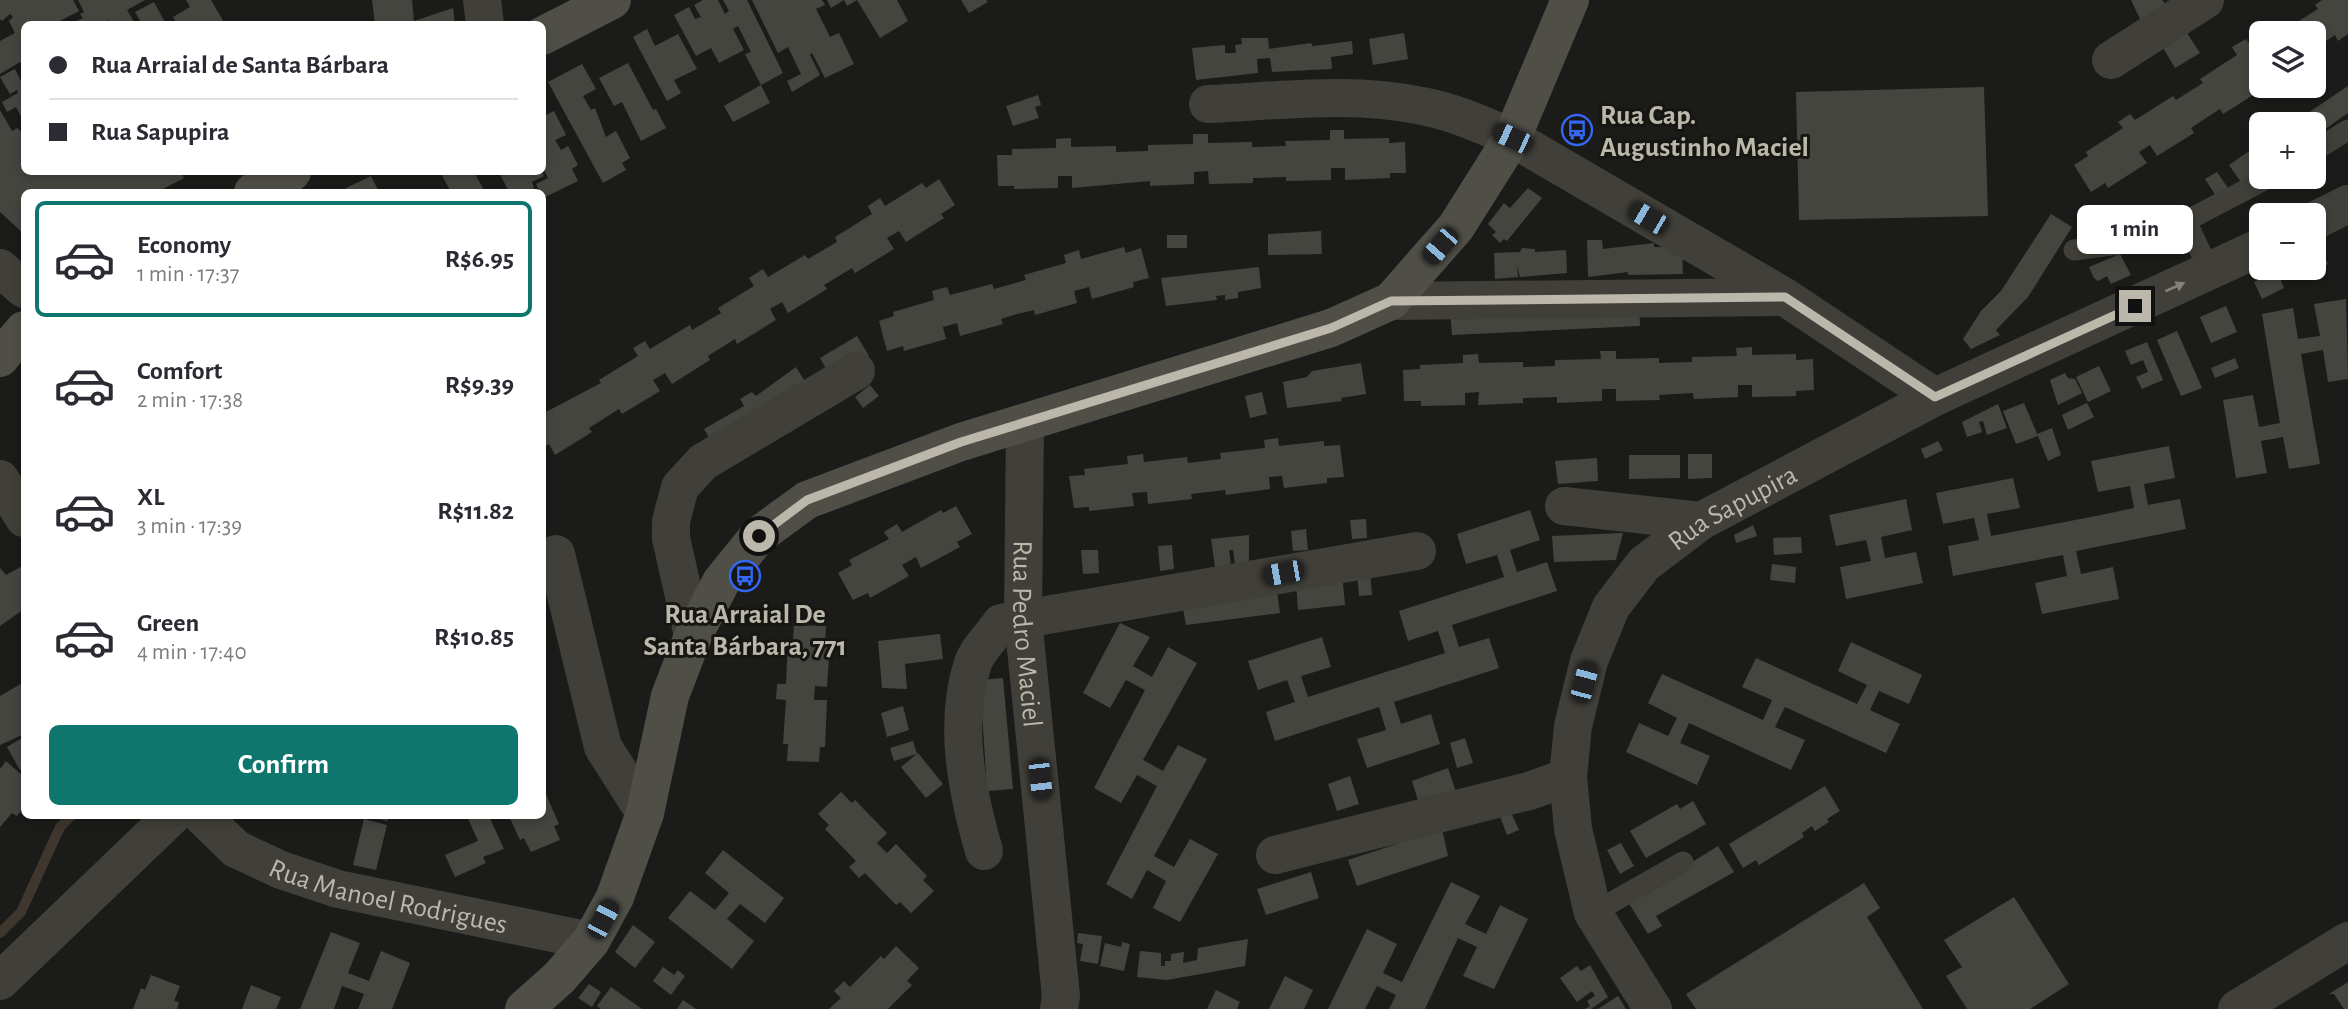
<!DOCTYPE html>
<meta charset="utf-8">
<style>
:root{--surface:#fff;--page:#f2f2f3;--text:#2b2b33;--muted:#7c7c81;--line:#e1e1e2;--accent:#0f766e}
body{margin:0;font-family:"Alegreya Sans",sans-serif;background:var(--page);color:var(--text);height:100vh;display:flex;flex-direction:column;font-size:26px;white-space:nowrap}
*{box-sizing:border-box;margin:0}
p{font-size:23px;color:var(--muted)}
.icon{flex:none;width:38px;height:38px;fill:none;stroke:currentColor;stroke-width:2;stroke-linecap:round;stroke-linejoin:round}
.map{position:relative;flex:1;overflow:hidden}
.side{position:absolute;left:21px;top:189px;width:525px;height:630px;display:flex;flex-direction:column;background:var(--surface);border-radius:10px;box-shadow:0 4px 10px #0003}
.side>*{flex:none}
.top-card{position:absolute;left:21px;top:21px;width:525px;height:154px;border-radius:10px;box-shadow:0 4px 10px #0003;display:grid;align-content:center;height:154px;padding:0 28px;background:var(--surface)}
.controls{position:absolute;left:2249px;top:21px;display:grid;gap:14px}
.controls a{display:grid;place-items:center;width:77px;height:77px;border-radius:10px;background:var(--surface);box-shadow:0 4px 10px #0003;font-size:35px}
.end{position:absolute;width:32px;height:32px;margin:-16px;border:9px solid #bbb7ab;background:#111;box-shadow:0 0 0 4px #111}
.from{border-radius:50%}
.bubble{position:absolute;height:49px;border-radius:10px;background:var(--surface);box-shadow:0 4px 10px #0003;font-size:23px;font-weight:700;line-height:49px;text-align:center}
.car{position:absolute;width:21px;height:42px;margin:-21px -10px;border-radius:9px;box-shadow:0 0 5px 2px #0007;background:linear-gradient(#222 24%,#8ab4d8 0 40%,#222 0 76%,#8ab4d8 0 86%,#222 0)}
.top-card b{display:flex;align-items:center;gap:24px;height:66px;font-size:26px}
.top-card b+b{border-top:2px solid var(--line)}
.top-card i{width:18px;height:18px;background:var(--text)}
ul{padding:12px 0 0;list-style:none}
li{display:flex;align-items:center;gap:21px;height:116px;margin:0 14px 10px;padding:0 14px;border:4px solid transparent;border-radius:10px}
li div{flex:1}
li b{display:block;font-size:26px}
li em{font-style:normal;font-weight:700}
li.on{border-color:var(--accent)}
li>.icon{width:63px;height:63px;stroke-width:1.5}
.button{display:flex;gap:14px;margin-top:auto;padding:14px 28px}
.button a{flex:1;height:80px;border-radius:10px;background:var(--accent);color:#fff;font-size:28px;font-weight:700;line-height:80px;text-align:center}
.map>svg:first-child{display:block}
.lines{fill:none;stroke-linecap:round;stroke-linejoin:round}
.stream{stroke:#3f372e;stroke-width:10}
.building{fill:#454540}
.lane{stroke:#403f39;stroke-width:21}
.street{stroke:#403f39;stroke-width:38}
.secondary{stroke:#504f47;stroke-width:38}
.oneway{fill:#848178}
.route{stroke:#bbb7ab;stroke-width:9}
.labels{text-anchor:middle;stroke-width:6;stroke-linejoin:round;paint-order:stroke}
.poi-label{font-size:28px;font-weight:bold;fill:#bbb7ab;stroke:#161613;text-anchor:start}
.street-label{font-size:28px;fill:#bbb7ab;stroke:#161613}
</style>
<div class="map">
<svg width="2348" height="1009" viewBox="0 0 2348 1009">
<rect width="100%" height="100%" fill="#1b1b19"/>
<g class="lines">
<path class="stream" d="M0 933 21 912 60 827 71 816"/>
</g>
<g class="building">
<path d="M0 0H73L79 11 54 24H24V65L20 62 0 74V41L15 33 9 21 13 17 10 14 2 21 0 19Z"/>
<path d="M78 0H145L127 10 135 24H110L108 20 100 24H70L83 18 80 14 84 12Z"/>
<path d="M186 0H211L225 24H177L173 17 190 7Z"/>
<path d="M372 0H412L414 21 453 8 455 24H375Z"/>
<path d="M703 0H718L725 14 729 11 723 0H747L783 73 761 85 745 54 751 52 738 26 733 29 744 50 719 63 711 48 696 56 674 15 689 7 695 19 701 17 694 5Z"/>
<path d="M752 0H822L825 5 816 9 830 37 839 33 854 64 825 78 812 53 810 55 820 75 792 92 787 81 801 74 788 47 778 53Z"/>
<path d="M827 0H897L908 21 880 38 857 0 847 6 844 0 831 8Z"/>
<path d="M961 0H986L988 2 969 13Z"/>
<path d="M2131 0H2162L2167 7 2141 21Z"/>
<path d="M2322 0H2348V34L2338 41 2335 35 2314 49V33H2271L2288 23 2291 26 2318 9 2315 5Z"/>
<path d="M154 2 166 24H142L135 12Z"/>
<path d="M647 29 655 46 678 34 697 69 674 80 681 93 667 101 633 37Z"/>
<path d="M1404 33 1408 59 1373 65 1369 39Z"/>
<path d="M2187 33 2200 53 2175 68 2163 48Z"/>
<path d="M1241 38H1268L1269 49 1311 43 1314 48V46L1352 41 1353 54 1331 57 1332 69 1272 72 1270 58 1257 59 1258 73 1196 80 1192 48 1225 45V53H1236L1235 45 1242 44Z"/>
<path d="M2246 39 2251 46 2261 39V74L2254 79 2261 90 2223 114 2220 109 2206 118 2191 128 2194 133 2157 156 2150 145 2139 152 2147 163 2108 188 2105 183 2091 192 2074 165 2088 156 2086 152 2123 128 2118 122 2130 114 2135 120 2173 96 2176 100 2203 83 2200 79 2237 55 2232 47Z"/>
<path d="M628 63 653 110 656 109 666 128 641 141 622 102 614 106 599 78Z"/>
<path d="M582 64 596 89 583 96 591 110 595 108 606 137 616 131 630 158 622 163 626 170 603 183 548 82Z"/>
<path d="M15 69 24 87V122L16 107 7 112 2 102 18 93 17 90 10 94 0 77Z"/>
<path d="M761 85 770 103 733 122 724 106Z"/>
<path d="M2348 86V113L2321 132 2308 113Z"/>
<path d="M1984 87 1988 216 1799 220 1796 92Z"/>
<path d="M1038 95 1041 105 1035 107 1039 118 1013 126 1006 106Z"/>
<path d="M0 110 12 131 17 128 24 134V172H181L184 178 157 192H24V234L0 212Z"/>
<path d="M554 111 566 135 555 140 561 150 568 146 578 165 572 169 578 181 543 198 536 184 548 178 542 167V117Z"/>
<path d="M1330 130H1344V139L1389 138V143L1405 142 1406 173H1390V178L1345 180V168H1331V180L1286 181V177L1253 178V183L1209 184 1208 171 1194 172V184L1150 186V181L1072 188V176H1058V188L1014 189V186H998L997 155H1012V149L1056 148V139L1071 138V147L1116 146V152L1148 151V145L1193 144V134H1208V143L1252 142V147L1286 146 1285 141 1330 140Z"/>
<path d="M2261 143V172L2243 185 2229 165Z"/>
<path d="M440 172H474L485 192H451Z"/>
<path d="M499 172H542L544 176 532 182 535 192H509Z"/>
<path d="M2217 172 2230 191 2218 199 2205 179Z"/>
<path d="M371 176 379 192H349L346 188Z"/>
<path d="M939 179 955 205 941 214 944 218 906 242 899 231 887 238 894 249 855 273 852 268 824 285 827 289 788 313 782 302 770 309 776 320 737 344 735 339 708 356 710 360 672 384 665 373 653 380 660 391 622 414 619 409 589 428 592 432 555 455 549 444 542 448V414L601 383 599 380 638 356 633 348 645 341 650 349 690 325 692 330 721 313 718 308 754 286 749 278 763 269 768 277 805 255 808 259 837 242 835 237 872 214 868 206 880 198 885 206 922 183 926 188Z"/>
<path d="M1528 188 1542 198 1507 241 1504 239 1500 243 1492 235 1496 232 1488 224 1504 203 1510 208Z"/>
<path d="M2136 213 2144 227 2124 238 2117 225Z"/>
<path d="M2051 214 2072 227 2028 297 1996 330 2000 335 1971 349 1963 339 1981 311 2001 291Z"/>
<path d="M1321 231 1322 254 1268 255V234Z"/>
<rect x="1167" y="235" width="20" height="13"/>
<path d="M1587 240H1602L1603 249 1654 243V247H1682L1683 274 1628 275V272L1588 277Z"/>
<path d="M1124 247 1126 253 1141 248 1149 278 1133 282 1134 287 1092 299 1089 287 1074 291 1077 303 1035 315 1034 310 1017 314 1001 319 1003 324 960 336 957 323 943 327 946 339 904 351 903 346 887 351 879 321 894 316 893 312 934 300 932 291 947 287 950 295 992 284 994 289 1026 280 1024 275 1066 263 1064 255 1079 250 1081 259Z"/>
<path d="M1522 248 1535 249V252L1566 250 1567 273 1520 277 1517 266 1518 277 1495 279 1494 253 1520 252Z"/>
<path d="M2321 248 2328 264 2315 269 2314 251Z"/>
<path d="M2120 254 2131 275 2111 284 2107 276 2098 281 2094 278 2089 267Z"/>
<path d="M1259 267 1261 288 1238 292V298L1225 300V295L1216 296 1217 300 1166 306 1161 278Z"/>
<path d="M2277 271 2284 288 2262 299 2254 282Z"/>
<path d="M2346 299 2348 379 2328 382 2323 350 2301 354 2320 464 2289 469 2283 437 2261 441 2267 473 2236 478 2223 400 2253 395 2259 427 2280 423 2262 314 2293 308 2298 339 2320 336 2314 304Z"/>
<path d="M1639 302 1640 326 1452 335 1450 311Z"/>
<path d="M2226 306 2237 332 2211 343 2200 317Z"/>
<path d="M2177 331 2202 388 2181 396 2157 340Z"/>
<path d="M857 336 869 356 832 379 820 358Z"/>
<path d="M2147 342 2163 380 2142 389 2136 377 2148 372 2143 360 2131 365 2125 351Z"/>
<path d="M1752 347V355L1796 354V360L1813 359 1814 390 1796 391V396L1752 397V385H1738V397L1694 399 1693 393 1659 395 1660 400 1616 401V389H1602V401L1557 403V397L1523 398V403L1478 405 1479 392 1465 393V405L1421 406V401H1404L1403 370 1420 369V365L1463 363V355L1478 354 1479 363 1523 362V367L1555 366V360L1601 359 1600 351H1616V359L1659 358V363L1692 362V357L1737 356 1736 348Z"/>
<path d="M2235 358 2239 368 2215 378 2211 368Z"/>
<path d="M1361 363 1366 394 1341 398 1342 401 1287 408 1283 382 1307 377 1312 371Z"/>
<path d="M2099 366 2111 391 2088 402 2076 377Z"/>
<path d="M796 367 811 391 715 448 704 429 744 406 740 399 752 392 756 396Z"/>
<path d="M2065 373 2068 378 2075 379 2082 393 2058 405 2050 380Z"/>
<path d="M870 385 879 396 863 408 855 397Z"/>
<path d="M1262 392 1267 414 1250 418 1245 396Z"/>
<path d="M2024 403 2038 436 2016 444 2003 411Z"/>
<path d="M2087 403 2094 417 2068 430 2062 415Z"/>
<path d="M1998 404 2007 428 1987 435 1983 421 1979 422 1982 432 1967 437 1962 422Z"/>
<path d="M2052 428 2061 455 2048 461 2037 434Z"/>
<path d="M1278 438 1279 446 1324 441V446L1340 445 1344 477 1327 478V483L1284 488 1282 476 1269 477 1270 489 1226 495 1225 490 1191 494 1192 499 1148 504 1147 492 1132 493 1134 506 1089 511V507L1074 508 1069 476 1085 475 1084 469 1128 464 1127 456 1143 454 1144 462 1187 457 1188 463 1221 459 1220 453 1265 448 1264 440Z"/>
<path d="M1938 441 1943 450 1925 459 1921 449Z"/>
<path d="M2169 446 2175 478 2144 484 2148 505 2180 499 2186 529 2076 551 2081 574 2113 567 2119 599 2042 614 2035 583 2067 576 2063 555 1953 576 1948 546 1979 540 1974 518 1943 524 1936 493 2013 478 2020 508 1987 514 1991 536 2101 515 2134 508 2130 486 2098 492 2091 461Z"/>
<path d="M1688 454H1712V478L1688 479Z"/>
<path d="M1629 455H1680V478L1629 479Z"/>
<path d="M1597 458 1598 481 1558 484 1555 461Z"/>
<path d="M1906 499 1912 530 1881 537 1885 558 1916 552 1923 583 1846 599 1840 567 1871 561 1866 540 1836 546 1829 515Z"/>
<path d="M956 506 972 534 957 542 960 547 921 568 916 557 902 565 909 576 870 598 868 593 853 600 838 573 852 565 849 560 889 539 884 532 897 524 902 532 941 510 943 513Z"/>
<path d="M1530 510 1540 540 1510 550 1517 572 1547 562 1557 591 1452 625 1459 647 1489 638 1499 668 1394 702 1401 724 1431 714 1440 744 1367 768 1357 739 1386 730 1379 707 1275 741 1266 712 1295 702 1287 680 1258 690 1248 661 1322 637 1331 667 1301 676 1308 697 1445 653 1438 631 1408 641 1399 611 1504 577 1497 555 1466 564 1457 534Z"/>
<path d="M1366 519 1367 538 1352 539 1350 520Z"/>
<path d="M1753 525 1757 536 1736 543 1734 535Z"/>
<path d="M1306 529 1308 550 1293 551 1291 531Z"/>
<path d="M1623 533 1616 560 1554 562 1552 536Z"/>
<path d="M1249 535V564L1235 565 1233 550H1229L1231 566 1215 567 1211 539Z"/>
<path d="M1801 537 1802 553 1774 555 1773 538Z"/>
<path d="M1172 545 1174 569 1160 571 1158 546Z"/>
<path d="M1081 550H1098L1099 573 1083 574Z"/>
<path d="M1772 564 1796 567 1795 583 1770 580Z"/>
<path d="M24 565V609L0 626V568L6 575Z"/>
<path d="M1370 570 1372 595 1359 596 1357 572Z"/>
<path d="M1342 573 1345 605 1298 610 1296 582Z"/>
<path d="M1276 586 1280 613 1186 625 1181 598Z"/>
<path d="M1120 623 1150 637 1133 666 1152 677 1168 647 1197 663 1143 760 1163 771 1178 745 1207 759 1154 856 1174 867 1190 839 1218 854 1180 922 1153 908 1166 881 1147 870 1132 899 1106 884 1157 786 1137 775 1121 803 1094 788 1145 690 1126 680 1110 708 1083 693Z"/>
<path d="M794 625 826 626 825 642H830L827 687 815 686 814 700H827L825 747H820L819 762 787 761 788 744H783L786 700 776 699 777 684H786L788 640H793Z"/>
<path d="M940 634 943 659 905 664 907 689 882 688 878 641Z"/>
<path d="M1851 642 1922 675 1909 704 1879 691 1870 710 1900 724 1886 753 1785 707 1775 727 1805 740 1791 770 1689 723 1680 743 1710 756 1697 785 1626 752 1639 723 1668 736 1677 718 1648 703 1662 674 1763 720 1772 700 1742 687 1756 658 1857 704 1867 685 1838 671Z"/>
<path d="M1003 678 1013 789 987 791 980 680Z"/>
<path d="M24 682V734L0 745V696Z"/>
<path d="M903 706 909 730 887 737 881 713Z"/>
<path d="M24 737V767L20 770 7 747Z"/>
<path d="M1465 738 1473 763 1457 768 1450 743Z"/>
<path d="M913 741 917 754 894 761 890 748Z"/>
<path d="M918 753 943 784 926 798 901 767Z"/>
<path d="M6 761 24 777V806L17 816 12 813 0 827V769Z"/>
<path d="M1448 768 1457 795 1420 807 1412 781Z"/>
<path d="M1350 776 1359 804 1337 811 1328 784Z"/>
<path d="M542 785 559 824 554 826 560 840 531 852 524 838 520 840 509 816H542Z"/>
<path d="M1825 786 1840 811 1827 819 1829 822 1815 831 1812 826 1802 833 1804 837 1759 865 1756 860 1743 868 1729 844Z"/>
<path d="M841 792 852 803 855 800 887 833 877 843 887 853 896 844 927 876 923 880 934 891 911 913 900 902 896 905 865 873 859 878 849 867 856 861 825 829 829 825 818 814Z"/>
<path d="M1693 801 1706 824 1646 858 1630 831 1677 804 1680 809Z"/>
<path d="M1510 810 1519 830 1507 835 1499 814Z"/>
<path d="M366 816H389L387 821Z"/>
<path d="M467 816H489L504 849 483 857 486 863 455 877 445 855 478 841Z"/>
<path d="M364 819 387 825 376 870 353 865Z"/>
<path d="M1442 829 1448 856 1357 886 1348 860Z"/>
<path d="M1621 843 1634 866 1620 874 1607 850Z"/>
<path d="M1718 846 1734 872 1656 916 1662 926 1648 934 1628 902Z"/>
<path d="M723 850 784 898 765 923 740 904 727 919 754 941 732 969 668 918 690 891 715 910 729 893 705 873Z"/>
<path d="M1311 872 1319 898 1266 915 1257 889Z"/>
<path d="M1451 882 1480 896 1465 924 1486 934 1500 905 1528 919 1494 989 1463 976 1477 947 1458 938 1425 1009H1389L1396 995 1377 986 1365 1009H1328L1367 929 1397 944 1383 973 1402 982Z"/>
<path d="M1864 883 1880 908 1867 917 1923 1009H1696L1686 994Z"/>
<path d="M2014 897 2069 984 2030 1009H1967L1946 976 1962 967 1944 940Z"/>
<path d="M633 925 655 942 635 968 615 952Z"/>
<path d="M331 932 360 943 348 973 369 981 381 951 410 963 392 1009H358L364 994 342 986 334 1009H300Z"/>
<path d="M1078 933 1102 936 1098 964 1080 961 1083 944 1077 943Z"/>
<path d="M1248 939 1245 966 1167 980 1137 977 1140 951 1161 953V966H1165V961H1171V954L1184 952 1183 963 1197 960 1198 948Z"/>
<path d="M1122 942 1130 944 1124 971 1100 966 1105 943 1121 947Z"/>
<path d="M896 946 919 968 907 981 912 985 888 1009H829L841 998 834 991 844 981 850 987 881 956 884 959Z"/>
<path d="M1590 965 1608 997 1591 1009H1585L1590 1006 1587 1001 1595 996 1592 991 1577 1002 1560 978 1577 966 1581 971Z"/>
<path d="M663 967 674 975 678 970 685 976 671 995 653 981Z"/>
<path d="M151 975 180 986 174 1001 179 1002 177 1009H133L141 988 145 990Z"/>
<path d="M1285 976 1313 990 1304 1009H1269Z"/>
<path d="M2348 982V1009H2344L2334 994H2329Z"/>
<path d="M589 984 601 992 592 1007 578 998Z"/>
<path d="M251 985 281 997 276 1009H242Z"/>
<path d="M611 987 642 1009H601L597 1006Z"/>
<path d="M1216 990 1240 1002 1237 1009H1207Z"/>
<path d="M1618 996 1626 1009H1598Z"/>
<path d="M683 1000 696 1009H677Z"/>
</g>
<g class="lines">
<g class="lane">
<path d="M2314 151 2348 130"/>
<path d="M2187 223 2210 272"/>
<path d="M2074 250 2127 243 2163 233 2270 177"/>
<path d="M1593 913 1683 862"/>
</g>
<g class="street">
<path d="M482 0 485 24"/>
<path d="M2111 60 2205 0"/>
<path d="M1208 104C1278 101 1353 91 1422 106 1454 112 1483 125 1512 138L1785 297 1935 397"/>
<path d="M2314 221 2348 204"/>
<path d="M0 268 24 289"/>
<path d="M1391 301 1781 297"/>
<path id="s1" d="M1025 424 1023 619 1061 996 1059 1009"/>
<path d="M0 479 24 518"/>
<path d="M1564 506 1701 521"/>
<path d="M556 554 603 747 645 813"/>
<path d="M693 636 671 538V521L680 487 703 462 856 371"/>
<path id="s2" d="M202 816 236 849 281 870 338 889 591 941"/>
<path d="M984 851C967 792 953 723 973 663 978 649 993 635 1001 623L1417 551"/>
<path d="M1275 855 1529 791 1568 777"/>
<path d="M0 981 172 816"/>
<path id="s3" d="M1653 1009 1593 913 1573 829 1568 777 1573 726 1589 661 1611 607 1644 564 1701 521 1935 397 2261 247"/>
<path d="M2237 1009 2348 941"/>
</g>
<g class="secondary">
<path d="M542 36 612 0"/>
<path d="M253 192 292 172"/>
<path d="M0 358 24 330"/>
<path d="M524 1009 559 978 591 941 615 897 645 813 670 696 693 636 721 582 759 535 807 500 961 442 1331 328 1391 301 1456 227 1512 138 1570 0"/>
</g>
</g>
<defs><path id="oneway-solid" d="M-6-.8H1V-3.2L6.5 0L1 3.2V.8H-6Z" transform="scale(1.75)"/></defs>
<use class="oneway" href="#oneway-solid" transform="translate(2175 287) rotate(-24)"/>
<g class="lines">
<path class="route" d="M759 536 807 500 961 442 1331 328 1391 301 1785 297 1935 397 2135 306"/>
</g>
<defs>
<g id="bus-ring" transform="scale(1.575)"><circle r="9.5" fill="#161613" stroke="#3567f6" stroke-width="1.5"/><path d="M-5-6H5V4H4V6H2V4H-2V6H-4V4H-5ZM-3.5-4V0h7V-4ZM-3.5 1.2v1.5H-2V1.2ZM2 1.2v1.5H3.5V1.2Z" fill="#3567f6"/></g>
</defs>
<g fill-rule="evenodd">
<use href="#bus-ring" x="1577" y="130"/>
<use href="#bus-ring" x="745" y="576"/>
</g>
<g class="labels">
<g class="poi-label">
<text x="1600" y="124">Rua Cap.<tspan x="1600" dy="32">Augustinho Maciel</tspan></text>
<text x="745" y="623" text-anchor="middle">Rua Arraial De<tspan x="745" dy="32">Santa Bárbara, 771</tspan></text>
</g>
<g class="street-label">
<text dy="10" stroke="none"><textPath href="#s3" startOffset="588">Rua Sapupira</textPath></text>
<text dy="10" stroke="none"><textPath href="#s1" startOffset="210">Rua Pedro Maciel</textPath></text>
<text dy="10" stroke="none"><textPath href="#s2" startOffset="208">Rua Manoel Rodrigues</textPath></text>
</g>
</g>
</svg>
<div class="controls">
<a><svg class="icon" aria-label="layers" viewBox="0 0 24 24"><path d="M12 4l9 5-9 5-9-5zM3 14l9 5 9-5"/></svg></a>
<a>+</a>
<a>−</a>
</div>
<i class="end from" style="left:759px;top:536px"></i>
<i class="end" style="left:2135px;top:306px"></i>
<div class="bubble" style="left:2077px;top:205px;width:116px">1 min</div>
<i class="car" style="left:1512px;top:138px;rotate:295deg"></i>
<i class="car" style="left:1648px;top:218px;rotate:300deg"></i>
<i class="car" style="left:1440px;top:246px;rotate:221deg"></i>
<i class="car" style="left:1283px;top:573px;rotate:260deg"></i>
<i class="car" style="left:1584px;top:682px;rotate:15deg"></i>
<i class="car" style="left:1040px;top:779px;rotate:174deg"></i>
<i class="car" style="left:603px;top:919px;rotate:28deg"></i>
<div class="top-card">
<b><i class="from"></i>Rua Arraial de Santa Bárbara</b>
<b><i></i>Rua Sapupira</b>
</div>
<section class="side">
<ul>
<li class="on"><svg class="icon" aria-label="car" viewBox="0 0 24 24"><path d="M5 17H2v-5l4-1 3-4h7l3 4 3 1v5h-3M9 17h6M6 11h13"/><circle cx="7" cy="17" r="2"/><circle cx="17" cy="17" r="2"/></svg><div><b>Economy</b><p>1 min · 17:37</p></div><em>R$6.95</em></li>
<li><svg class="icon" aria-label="car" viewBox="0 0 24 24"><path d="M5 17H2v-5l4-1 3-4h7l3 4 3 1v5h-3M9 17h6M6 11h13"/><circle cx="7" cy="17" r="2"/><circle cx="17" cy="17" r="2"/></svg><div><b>Comfort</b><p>2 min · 17:38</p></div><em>R$9.39</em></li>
<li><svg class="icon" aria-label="car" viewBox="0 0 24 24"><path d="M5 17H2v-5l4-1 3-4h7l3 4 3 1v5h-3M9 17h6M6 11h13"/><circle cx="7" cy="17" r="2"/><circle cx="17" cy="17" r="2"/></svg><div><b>XL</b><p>3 min · 17:39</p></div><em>R$11.82</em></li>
<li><svg class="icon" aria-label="car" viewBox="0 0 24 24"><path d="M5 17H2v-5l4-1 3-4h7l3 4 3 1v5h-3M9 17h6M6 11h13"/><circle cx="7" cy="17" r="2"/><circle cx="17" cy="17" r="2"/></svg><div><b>Green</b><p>4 min · 17:40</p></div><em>R$10.85</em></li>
</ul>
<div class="button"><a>Confirm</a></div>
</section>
</div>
